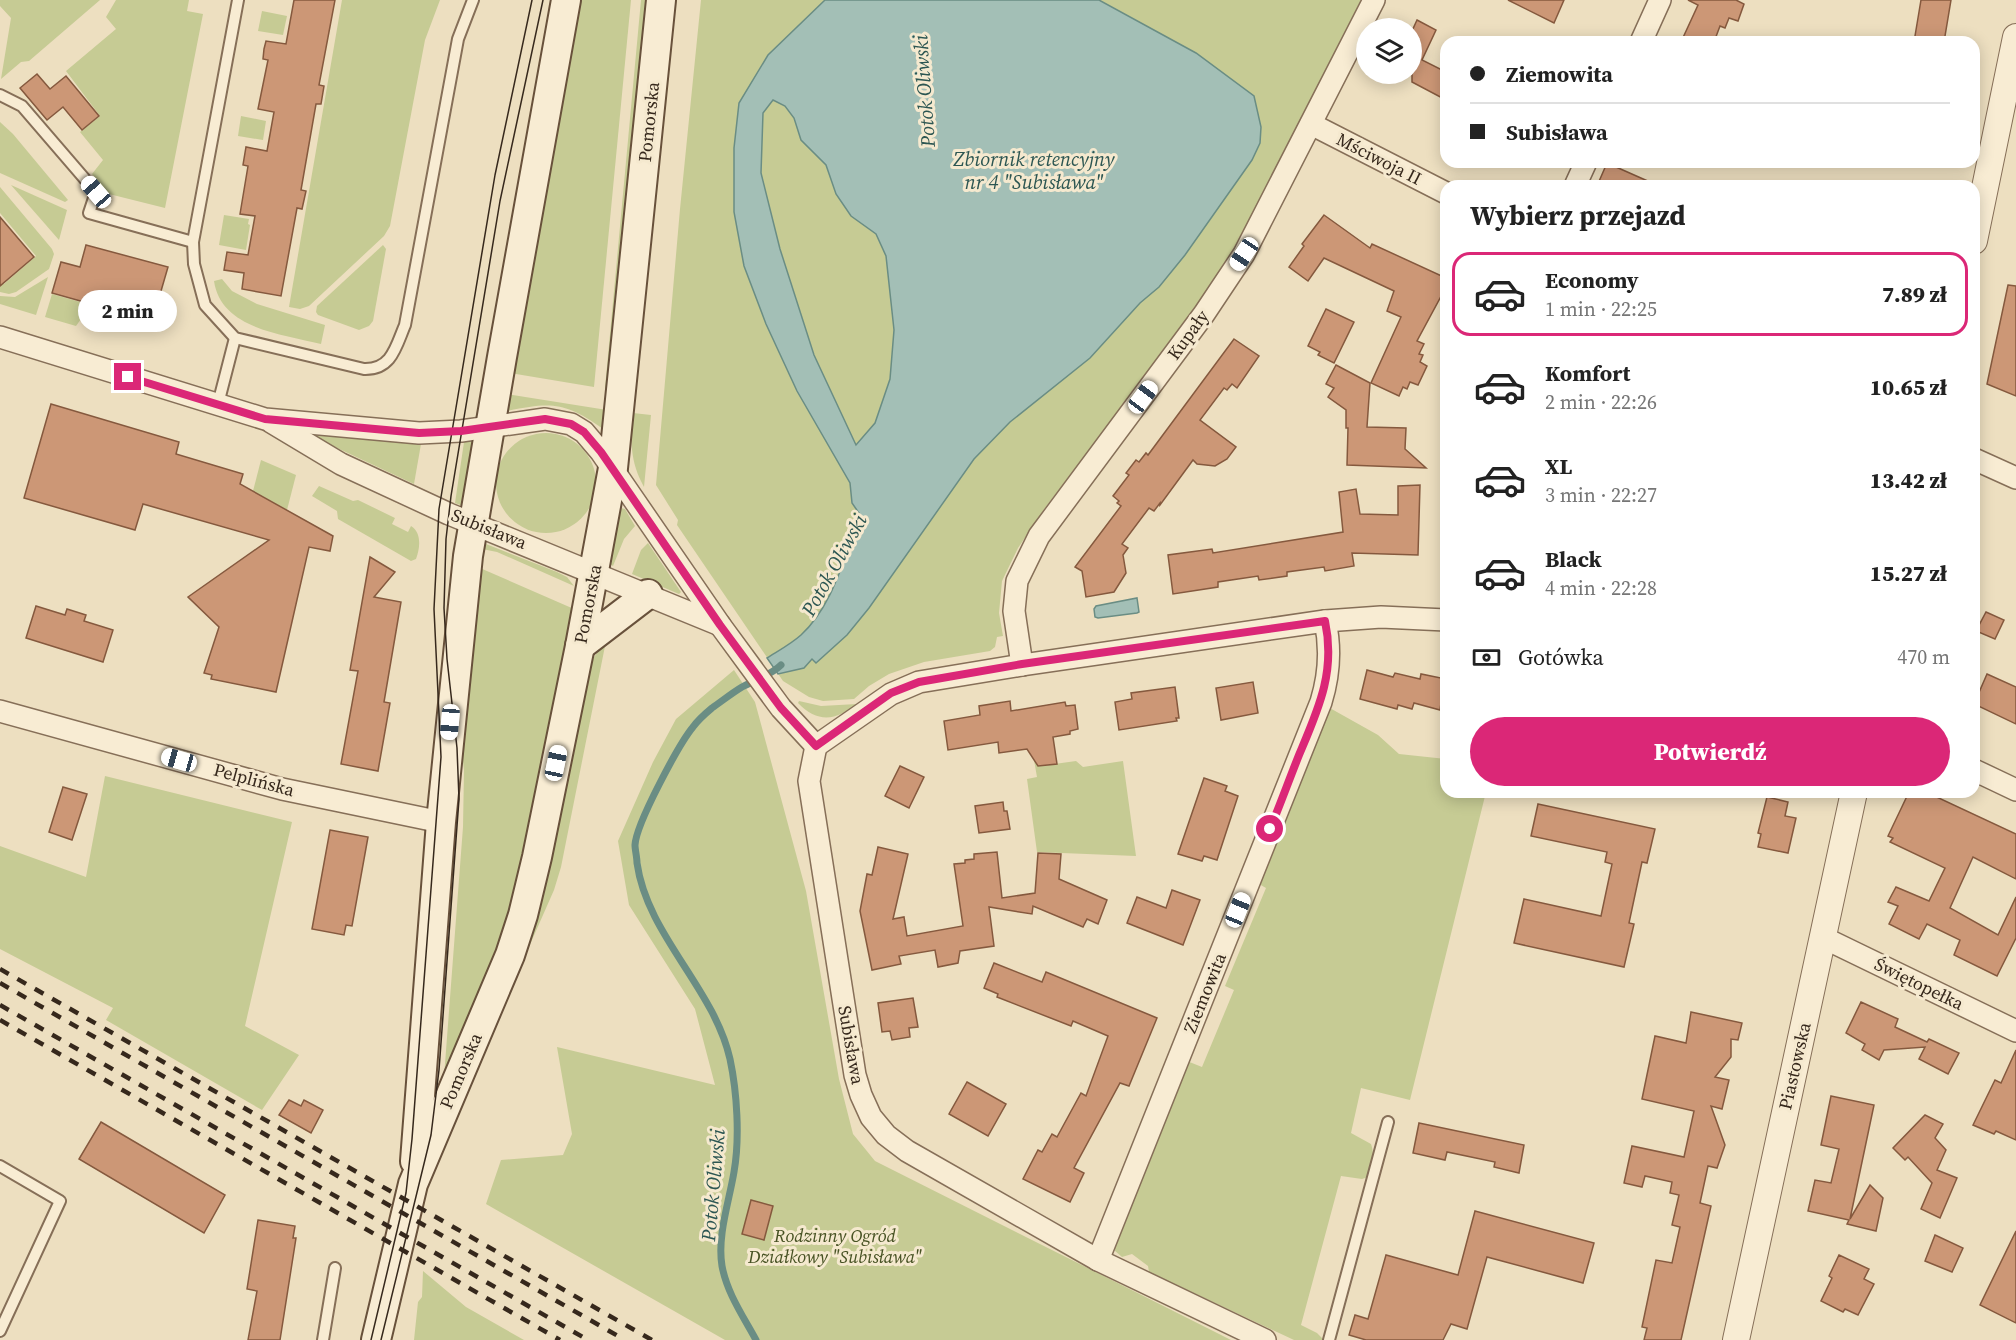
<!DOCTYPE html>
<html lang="pl">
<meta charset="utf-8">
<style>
:root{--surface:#fff;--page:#f2f2f2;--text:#222;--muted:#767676;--line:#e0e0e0;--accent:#db2777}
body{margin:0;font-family:"Source Serif 4",serif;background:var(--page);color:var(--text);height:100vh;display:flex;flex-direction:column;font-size:22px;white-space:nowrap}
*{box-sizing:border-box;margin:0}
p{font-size:20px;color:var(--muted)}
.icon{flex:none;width:33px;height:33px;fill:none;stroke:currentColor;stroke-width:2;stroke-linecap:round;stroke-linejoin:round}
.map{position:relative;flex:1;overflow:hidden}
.sheet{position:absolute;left:1440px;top:180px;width:540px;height:618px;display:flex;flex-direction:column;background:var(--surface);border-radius:18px;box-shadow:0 3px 15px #0003}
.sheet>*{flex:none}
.banner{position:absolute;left:1440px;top:36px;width:540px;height:132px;border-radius:18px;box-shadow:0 3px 15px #0003;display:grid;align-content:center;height:132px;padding:0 30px;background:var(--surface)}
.fabs{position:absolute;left:1356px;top:18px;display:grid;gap:12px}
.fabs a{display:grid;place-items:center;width:66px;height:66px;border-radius:50%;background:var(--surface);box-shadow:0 3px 15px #0003;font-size:30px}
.end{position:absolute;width:27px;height:27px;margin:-14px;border:8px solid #db2777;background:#fff;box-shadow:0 0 0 3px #fff}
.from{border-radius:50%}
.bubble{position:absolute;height:42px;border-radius:21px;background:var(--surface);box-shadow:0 3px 15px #0003;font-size:20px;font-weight:800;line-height:42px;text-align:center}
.car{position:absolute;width:18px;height:36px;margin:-18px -9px;border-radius:8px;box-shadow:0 0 4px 2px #0007;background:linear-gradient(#fff 24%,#345 0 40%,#fff 0 76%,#345 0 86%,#fff 0)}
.banner b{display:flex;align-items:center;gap:21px;height:57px;font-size:22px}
.banner b+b{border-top:2px solid var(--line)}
.banner i{width:15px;height:15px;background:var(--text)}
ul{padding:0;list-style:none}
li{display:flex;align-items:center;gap:18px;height:84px;margin:0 12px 9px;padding:0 18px;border:3px solid transparent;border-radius:18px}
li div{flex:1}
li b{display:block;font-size:22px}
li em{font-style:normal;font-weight:800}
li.on{border-color:var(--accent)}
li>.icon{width:54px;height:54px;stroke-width:1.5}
h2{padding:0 30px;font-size:27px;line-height:72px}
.pay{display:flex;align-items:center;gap:15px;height:66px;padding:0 30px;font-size:22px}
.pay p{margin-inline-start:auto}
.primary-button{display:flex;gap:12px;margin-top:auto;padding:12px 30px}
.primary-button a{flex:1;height:69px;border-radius:36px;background:var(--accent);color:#fff;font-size:24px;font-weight:800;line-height:69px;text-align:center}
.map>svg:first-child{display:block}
.green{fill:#c6cb94}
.water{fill:#a3bfb6;stroke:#6a8d84;stroke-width:1.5;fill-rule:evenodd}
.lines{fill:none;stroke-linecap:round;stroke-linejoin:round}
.stream{stroke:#6a8d84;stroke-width:7}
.building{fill:#cc9776;stroke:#85593e;stroke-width:1.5}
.service-casing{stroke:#866f58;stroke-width:14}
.minor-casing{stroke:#866f58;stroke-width:24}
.tertiary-casing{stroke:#866f58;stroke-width:28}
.secondary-casing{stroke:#68513b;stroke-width:32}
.service{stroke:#f8ecd3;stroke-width:10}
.minor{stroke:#f8ecd3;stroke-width:21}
.tertiary{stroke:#f8ecd3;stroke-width:26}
.secondary{stroke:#f8ecd3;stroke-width:28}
.tram{stroke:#36281c;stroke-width:1.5}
.rail{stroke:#36281c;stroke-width:4.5;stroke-dasharray:10 10;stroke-linecap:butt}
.route{stroke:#db2777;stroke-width:8}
.labels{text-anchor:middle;stroke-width:6;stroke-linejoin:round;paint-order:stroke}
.street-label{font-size:18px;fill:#36281c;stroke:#f5e9cf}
.park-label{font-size:18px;font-style:italic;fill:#475223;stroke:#f5e9cf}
.water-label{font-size:20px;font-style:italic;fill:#2c5652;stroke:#f5e9cf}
</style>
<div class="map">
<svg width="2016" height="1340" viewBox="0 0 2016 1340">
<rect width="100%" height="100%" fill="#eddfc0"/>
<g class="green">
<path d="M0 0H100L29 61 21 62 1 79 11 18 0 6Z"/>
<path d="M116 0H189L187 11 203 14 165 208 109 194 92 174 103 160 80 132 100 116 66 71 116 29 106 17Z"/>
<path d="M342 0H440L425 40 390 226 384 236 309 306 300 309 289 307Z"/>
<path d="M580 0H631L594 387 510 373Z"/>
<path d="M641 0H648L609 389 605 388Z"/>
<path d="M701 0H1361L1239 240 1207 294 1045 508 1018 548 1002 581 999 613 1003 636 997 637 995 647 990 651 924 662 889 674 869 686 854 699 823 701 809 697 783 681 677 525 678 520 656 485 680 209Z"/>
<path d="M262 11 287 16 283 35 258 31Z"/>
<path d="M241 116 266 121 263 140 238 136Z"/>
<path d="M0 122 13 134 68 200 65 202 0 173Z"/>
<path d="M11 185 67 210 59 240Z"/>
<path d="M0 187 52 249 54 254 49 269 16 292 9 294 0 292V280L4 284 36 256 0 213Z"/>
<path d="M224 215 249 219 248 224 250 225 246 250 219 245Z"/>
<path d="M383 245 386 249 373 321 369 326 359 330 318 315 316 312 317 306Z"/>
<path d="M48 277 36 315 0 304V296L15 297Z"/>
<path d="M222 279 232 291 257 304 325 325 321 344C282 334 221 329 214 281Z"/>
<path d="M52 294 91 305 76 326 45 317Z"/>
<path d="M507 394 607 410 603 429C565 402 552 402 507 411Z"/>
<path d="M633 413 651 415 644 487C630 462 630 440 633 413Z"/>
<path d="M303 430 421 444 414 484 303 432Z"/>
<circle cx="546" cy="483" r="50"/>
<path d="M473 441 474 443 463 506 455 503 464 442Z"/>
<path d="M261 460 296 475 287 510 253 491Z"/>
<path d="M319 486 353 501 358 500 395 518 392 524 408 532 411 526C422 533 420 548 416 559L411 561 338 519 337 511 312 496Z"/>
<path d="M621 508 625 509 635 526 624 539 613 566 610 564Z"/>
<path d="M648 543 681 592 679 594 632 574 641 550Z"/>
<path d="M486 544 557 572 567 577 574 586 497 552 482 549 483 546Z"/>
<path d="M480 568 574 609 535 804 505 932 444 1077 463 827 464 770 460 736Z"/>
<path d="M606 641 561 867 554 890 521 965 541 902 588 672 594 657Z"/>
<path d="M734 670 755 702 806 891 839 1079 853 1134 875 1161 1231 1340H725L486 1204 501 1160 563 1155 572 1134 557 1047 715 1085 695 1009 629 905 618 841 653 762 676 719Z"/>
<path d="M799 701 821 706 857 704C837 720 818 724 798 703Z"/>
<path d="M1328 707 1378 735 1399 754 1446 759V792H1486L1410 1100 1361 1088 1351 1133 1371 1144C1375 1155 1372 1166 1368 1177L1362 1179 1341 1176 1301 1325 1317 1333 1324 1340H1294L1149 1272 1148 1266 1132 1254 1122 1257 1114 1250 1187 1061 1202 1067 1234 990 1225 986 1266 888 1259 884Z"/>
<path d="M1034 760 1040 766 1076 761 1083 767 1123 761 1136 856 1037 852 1027 779 1037 777Z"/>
<path d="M105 776 292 822 245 1026 299 1055 262 1110 106 1020 113 1008 0 949V846L86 877Z"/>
<path d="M423 1271 466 1307 524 1340H414L418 1302 422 1297Z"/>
</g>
<g class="water">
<path d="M825 0H1099L1196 53 1254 96 1261 127 1260 143 1252 160 1185 255 1159 287 1140 303 1090 358 1010 422 974 459 869 608 847 635 816 663 812 659 804 668 778 674 767 658C778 651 791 644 801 635 834 605 844 555 861 516L852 503 850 483 797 391 766 324 744 266 734 212V148L739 103 768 55ZM773 100 785 106 794 118 801 140 826 165 836 194 851 216 876 234 886 256 894 330 890 379 875 423 856 445 814 355 780 249 761 173 763 113Z"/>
<path d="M1137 598 1139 612 1137 613 1098 618 1095 617 1094 609 1096 606Z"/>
</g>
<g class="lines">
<path class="stream" d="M756 1340C743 1316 727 1293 722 1266 717 1236 729 1202 734 1172 740 1138 737 1092 730 1059 714 988 647 935 637 863 637 857 635 850 635 845 636 824 679 744 693 727 698 720 706 713 712 708 722 701 732 693 742 687 755 680 771 675 781 665"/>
</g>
<g class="building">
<path d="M294 0H335L319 85 324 86 321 104H316L301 190 306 191 302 209 297 208 281 296 242 289 244 273 224 270 227 252 248 255 255 216 240 214 248 166 243 165 246 147 267 151 274 112 258 109 268 60 263 59 264 49 266 41 286 44Z"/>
<path d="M1508 0H1564L1554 23Z"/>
<path d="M1688 0H1736L1744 4 1738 21 1729 18 1725 28 1720 26 1714 42H1681L1698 5Z"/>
<path d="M1921 0H1951L1944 42H1914Z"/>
<path d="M1417 20 1436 30 1422 60 1446 72V100L1412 82V31Z"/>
<path d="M37 74 50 89 66 76 99 116 82 130 63 107 47 120 20 88Z"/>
<path d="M1607 163 1659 186H1597Z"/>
<path d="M1324 215 1370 248 1372 244 1446 278V287L1417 341 1424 344 1419 354 1423 355 1420 362 1427 366 1418 385 1410 382 1407 389 1403 387 1399 396 1371 383 1401 317 1387 311 1394 291 1324 258 1308 281 1289 267 1304 246 1302 244Z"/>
<path d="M0 217 34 257 0 286Z"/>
<path d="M86 245 168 267 154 315 143 312 141 318 52 293 61 262 80 267Z"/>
<path d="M2008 285 2016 286V396L1987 384Z"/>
<path d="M1326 309 1354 322 1334 363 1318 355 1320 352 1308 346Z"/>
<path d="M1234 339 1259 356 1237 388 1232 384 1227 390 1224 388 1200 420 1236 447 1227 459 1215 466 1197 464 1193 460 1160 505V503L1154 511 1149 508 1122 544 1128 548 1123 555 1126 573 1114 592 1086 597 1082 571 1075 567 1121 506 1117 503 1119 501 1113 496 1129 475 1126 473 1136 460 1139 462 1146 453 1148 455Z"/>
<path d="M1336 365 1370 383 1367 427 1406 428 1405 449 1426 468 1347 465 1348 428H1346V410L1328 397 1334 388 1326 384Z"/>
<path d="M51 404 179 442 176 454 243 474 240 484 333 536 330 551 309 547 276 692 211 679 212 675 204 673 219 627 188 597 269 540 143 504 135 530 24 498Z"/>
<path d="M1420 485 1418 555 1352 553 1354 566 1325 571 1324 567 1287 572V576L1259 580 1258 576 1218 582V587L1173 594 1168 555 1212 549 1213 553 1343 532 1339 492 1356 489 1360 514 1398 515V486Z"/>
<path d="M370 557 395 572 374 597 401 602 384 702 390 703 378 771 341 764 358 671 350 670Z"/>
<path d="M36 606 65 615 67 609 86 615 84 621 113 630 103 662 26 638Z"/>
<path d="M1986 612 2004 620 1995 639 1976 631Z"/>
<path d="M1367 670 1393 677 1395 673 1420 679 1421 674 1446 679V705L1441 703 1440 710 1414 703 1412 709 1398 705 1397 709 1360 699Z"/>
<path d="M1987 674 2016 687V724L1974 704Z"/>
<path d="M1253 682 1258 713 1221 720 1216 688Z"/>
<path d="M1175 687 1179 718H1176L1177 721 1119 730 1115 702 1132 699 1131 693Z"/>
<path d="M1010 701 1011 711 1065 702 1066 706 1075 705 1078 729 1070 731V734L1053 737 1057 764 1038 766 1027 749 999 753 998 742 948 750 944 721 980 715 979 706Z"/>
<path d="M900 766 924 777 909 808 885 796Z"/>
<path d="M1204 778 1227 786 1225 791 1238 796 1217 860 1204 856 1202 861 1178 854Z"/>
<path d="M63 787 87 794 72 840 49 832Z"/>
<path d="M1909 792H1926L2016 834V879L1973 857 1950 908 1998 935 2016 897V938L1997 976 1954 955 1960 940 1927 924 1919 939 1889 924 1898 906 1888 902 1896 887 1929 901 1945 868 1890 842 1893 838 1888 836Z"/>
<path d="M1767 797 1788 802 1785 816 1796 818 1788 853 1758 847 1761 834 1758 833Z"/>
<path d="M1003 802 1004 811H1007L1010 829 979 833 975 806Z"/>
<path d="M1538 804 1655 829 1647 863 1642 862 1629 923 1634 924 1624 967 1514 943 1524 899 1601 916 1612 864 1605 862 1607 852 1531 836Z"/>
<path d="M330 830 368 837 352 926 346 925 344 935 312 929Z"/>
<path d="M878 847 908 854 893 919 904 917 907 936 963 926 954 864 965 863V860L974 859V854L997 852 1002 898 1035 893 1038 853 1061 854 1059 879 1107 900 1098 924 1087 919 1083 927 1033 906 1032 914 989 907 994 946 960 951 958 963 938 967 935 950 899 956 901 964 872 970 860 911 867 874 872 875Z"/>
<path d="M1172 890 1200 900 1183 945 1127 923 1137 897 1166 908Z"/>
<path d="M994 963 1042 982 1046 972 1157 1018 1129 1086 1120 1083 1074 1168 1084 1173 1070 1202 1023 1179 1038 1150 1042 1152 1052 1134 1057 1137 1081 1093 1086 1096 1108 1036 1073 1021 1071 1026 997 997 998 994 984 988Z"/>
<path d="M913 998 918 1027 909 1028 910 1037 892 1040 890 1031 882 1032 878 1003Z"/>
<path d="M1861 1002 1898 1019 1895 1027 1927 1042 1929 1039 1959 1053 1948 1074 1919 1059 1925 1047 1884 1050 1879 1060 1862 1050 1865 1044 1846 1033Z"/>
<path d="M1691 1012 1742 1023 1738 1040 1731 1039V1057L1715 1077 1729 1080 1722 1109 1711 1106 1725 1145 1717 1168 1708 1166 1700 1203 1711 1206 1681 1340H1644L1647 1328 1642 1327 1656 1260 1672 1263 1680 1227 1672 1225 1679 1195 1670 1193 1672 1182 1645 1176 1642 1187 1624 1183 1632 1146 1684 1157 1694 1111 1642 1099 1655 1036 1686 1043Z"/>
<path d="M2016 1050V1140L1996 1131 1994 1134 1973 1125 1995 1080 2001 1083Z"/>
<path d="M967 1082 1006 1104 988 1136 949 1114Z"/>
<path d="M1831 1096 1874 1105 1850 1219 1870 1185 1883 1198 1876 1231 1847 1224 1849 1220 1808 1211 1815 1180 1831 1183 1839 1149 1821 1145Z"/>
<path d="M289 1100 301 1106 304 1100 323 1110 311 1133 279 1115Z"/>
<path d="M1925 1115 1943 1124 1935 1138 1946 1150 1937 1170 1957 1178 1940 1218 1921 1209 1932 1183 1908 1157 1905 1160 1893 1148Z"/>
<path d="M101 1122 225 1195 204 1233 79 1159Z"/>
<path d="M1419 1123 1524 1145 1519 1173 1494 1167 1495 1162 1447 1152 1445 1160 1413 1153Z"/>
<path d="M751 1200 773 1206 764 1240 742 1234Z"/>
<path d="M1475 1211 1594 1243 1583 1283 1487 1257 1467 1329 1451 1324 1443 1340H1366L1349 1335 1355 1315 1368 1319 1386 1255 1458 1275Z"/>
<path d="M258 1220 295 1226 293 1238H296L280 1340H248L257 1291 247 1289Z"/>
<path d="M2016 1231V1323L1980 1305Z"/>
<path d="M1935 1235 1963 1248 1952 1272 1925 1261Z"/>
<path d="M1839 1255 1869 1269 1864 1279 1874 1284 1858 1315 1845 1309 1843 1312 1821 1301 1832 1278 1829 1276Z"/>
</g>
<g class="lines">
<g class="service-casing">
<g id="service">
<path d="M238 0 193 242 194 264 205 305 235 338 364 369C392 370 396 346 405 325L458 39 473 0"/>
<path d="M0 95 22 106 96 192 89 213 193 242"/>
<path d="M218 404 235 338"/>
<path d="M0 1166 60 1201 0 1331"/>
<path d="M323 1340 335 1268"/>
<path d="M1329 1340 1388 1122"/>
</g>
</g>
<g class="minor-casing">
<g id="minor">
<path d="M1641 42 1660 0"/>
<path d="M1311 124 1446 193"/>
<path d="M1575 186 1586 162"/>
<path d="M0 337 265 419 419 433 461 431 545 419 571 424 584 432 601 452 720 625 781 708 816 746"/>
<path d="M271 422 341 464 449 514 720 625"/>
<path d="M1974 459 2016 478"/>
<path d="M1022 665 1014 611 1017 581 1039 536 1204 314 1244 254 1374 0"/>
<path d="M0 711 282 789 441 822"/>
<path d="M816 746 809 781 855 1075 861 1095 871 1117 886 1135 907 1151 1098 1260 1265 1340"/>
<path d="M816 746 891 694 919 682 1022 665 1325 621 1381 617 1446 620"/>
<path d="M1974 770 2016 790"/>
<path d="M1822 937 2016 1031"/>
<path d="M1098 1260 1321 702C1329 676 1331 648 1325 621"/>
</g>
</g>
<g class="tertiary-casing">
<g id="tertiary">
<path d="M1974 241 2016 37"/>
<path d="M1736 1340 1854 792"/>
</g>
</g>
<g class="secondary-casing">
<g id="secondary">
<path d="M580 646 648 594"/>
<path d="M415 1161 441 822 468 556 502 357 566 0"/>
<path d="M376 1340 413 1184 510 955 523 915 537 857 580 646 613 468 661 0"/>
</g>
</g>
<use href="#service" class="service"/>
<use href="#minor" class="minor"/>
<use href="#tertiary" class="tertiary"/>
<use href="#secondary" class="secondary"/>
<g class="tram">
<path d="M371 1340 406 1193 412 1139 441 757 434 609 439 509 495 175 532 0"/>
<path d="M381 1340 431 1135 439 1070 459 799 457 748 447 659 444 608 446 539 451 496 500 201 543 0"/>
</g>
<g class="rail">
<path d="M0 969 652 1340"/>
<path d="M0 983 625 1340"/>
<path d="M0 1005 588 1340"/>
<path d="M0 1020 560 1340"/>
</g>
</g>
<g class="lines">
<path class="route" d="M128 377 265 419 419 433 461 431 545 419 571 424 584 432 601 452 720 625 781 708 816 746 891 693 919 682 1022 664 1325 621C1336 672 1318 710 1299 755 1289 780 1280 805 1270 829"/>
</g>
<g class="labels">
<g class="street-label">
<text transform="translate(649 122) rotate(-84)" y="6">Pomorska</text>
<text transform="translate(1379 159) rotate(27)" y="6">Mściwoja II</text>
<text transform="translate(1188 335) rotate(-54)" y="6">Kupały</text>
<text transform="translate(489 529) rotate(22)" y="6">Subisława</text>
<text transform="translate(588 604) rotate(-79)" y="6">Pomorska</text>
<text transform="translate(254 780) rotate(15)" y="6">Pelplińska</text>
<text transform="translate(1919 984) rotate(26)" y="6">Świętopełka</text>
<text transform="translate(1205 993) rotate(-68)" y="6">Ziemowita</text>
<text transform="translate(851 1045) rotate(80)" y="6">Subisława</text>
<text transform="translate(1795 1066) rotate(-77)" y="6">Piastowska</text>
<text transform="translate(461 1071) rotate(-67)" y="6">Pomorska</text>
</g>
<g class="park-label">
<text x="835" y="1242">Rodzinny Ogród<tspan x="835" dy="21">Działkowy "Subisława"</tspan></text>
</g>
<g class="water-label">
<text transform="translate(924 91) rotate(-94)" y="7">Potok Oliwski</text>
<text x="1034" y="166">Zbiornik retencyjny<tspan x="1034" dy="23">nr 4 "Subisława"</tspan></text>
<text transform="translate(834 565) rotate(-61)" y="7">Potok Oliwski</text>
<text transform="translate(713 1185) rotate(-85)" y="7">Potok Oliwski</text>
</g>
</g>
</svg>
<div class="fabs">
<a><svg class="icon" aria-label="layers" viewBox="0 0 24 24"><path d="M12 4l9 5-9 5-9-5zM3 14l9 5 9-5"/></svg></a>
</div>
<i class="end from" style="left:1270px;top:829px"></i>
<i class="end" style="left:128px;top:377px"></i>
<div class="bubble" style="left:78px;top:290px;width:99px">2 min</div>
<i class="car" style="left:96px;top:192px;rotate:319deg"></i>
<i class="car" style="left:1244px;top:254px;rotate:214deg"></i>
<i class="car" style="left:1143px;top:397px;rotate:37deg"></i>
<i class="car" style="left:450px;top:722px;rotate:185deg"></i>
<i class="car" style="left:179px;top:760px;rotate:286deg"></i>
<i class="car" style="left:556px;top:763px;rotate:12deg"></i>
<i class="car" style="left:1238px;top:910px;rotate:22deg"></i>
<div class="banner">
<b><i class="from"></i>Ziemowita</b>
<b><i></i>Subisława</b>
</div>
<section class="sheet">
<h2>Wybierz przejazd</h2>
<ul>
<li class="on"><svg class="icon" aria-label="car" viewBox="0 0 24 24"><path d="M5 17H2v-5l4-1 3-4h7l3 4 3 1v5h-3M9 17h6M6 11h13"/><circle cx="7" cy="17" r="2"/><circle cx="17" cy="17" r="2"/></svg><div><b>Economy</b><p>1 min · 22:25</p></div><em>7.89 zł</em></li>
<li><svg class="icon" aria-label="car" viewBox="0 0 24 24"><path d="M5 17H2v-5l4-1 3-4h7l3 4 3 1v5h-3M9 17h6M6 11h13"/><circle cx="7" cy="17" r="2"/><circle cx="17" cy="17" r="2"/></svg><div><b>Komfort</b><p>2 min · 22:26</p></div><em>10.65 zł</em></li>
<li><svg class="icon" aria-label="car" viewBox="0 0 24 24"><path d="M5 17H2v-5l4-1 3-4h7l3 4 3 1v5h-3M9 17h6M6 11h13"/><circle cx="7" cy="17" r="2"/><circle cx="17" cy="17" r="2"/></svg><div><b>XL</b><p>3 min · 22:27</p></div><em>13.42 zł</em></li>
<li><svg class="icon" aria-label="car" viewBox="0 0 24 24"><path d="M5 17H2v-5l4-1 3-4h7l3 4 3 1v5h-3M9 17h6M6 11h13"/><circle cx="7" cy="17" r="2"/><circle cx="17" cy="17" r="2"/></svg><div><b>Black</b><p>4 min · 22:28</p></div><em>15.27 zł</em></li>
</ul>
<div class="pay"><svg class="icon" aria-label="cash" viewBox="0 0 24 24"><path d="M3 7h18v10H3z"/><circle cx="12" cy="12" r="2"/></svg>Gotówka<p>470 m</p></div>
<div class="primary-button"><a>Potwierdź</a></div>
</section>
</div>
